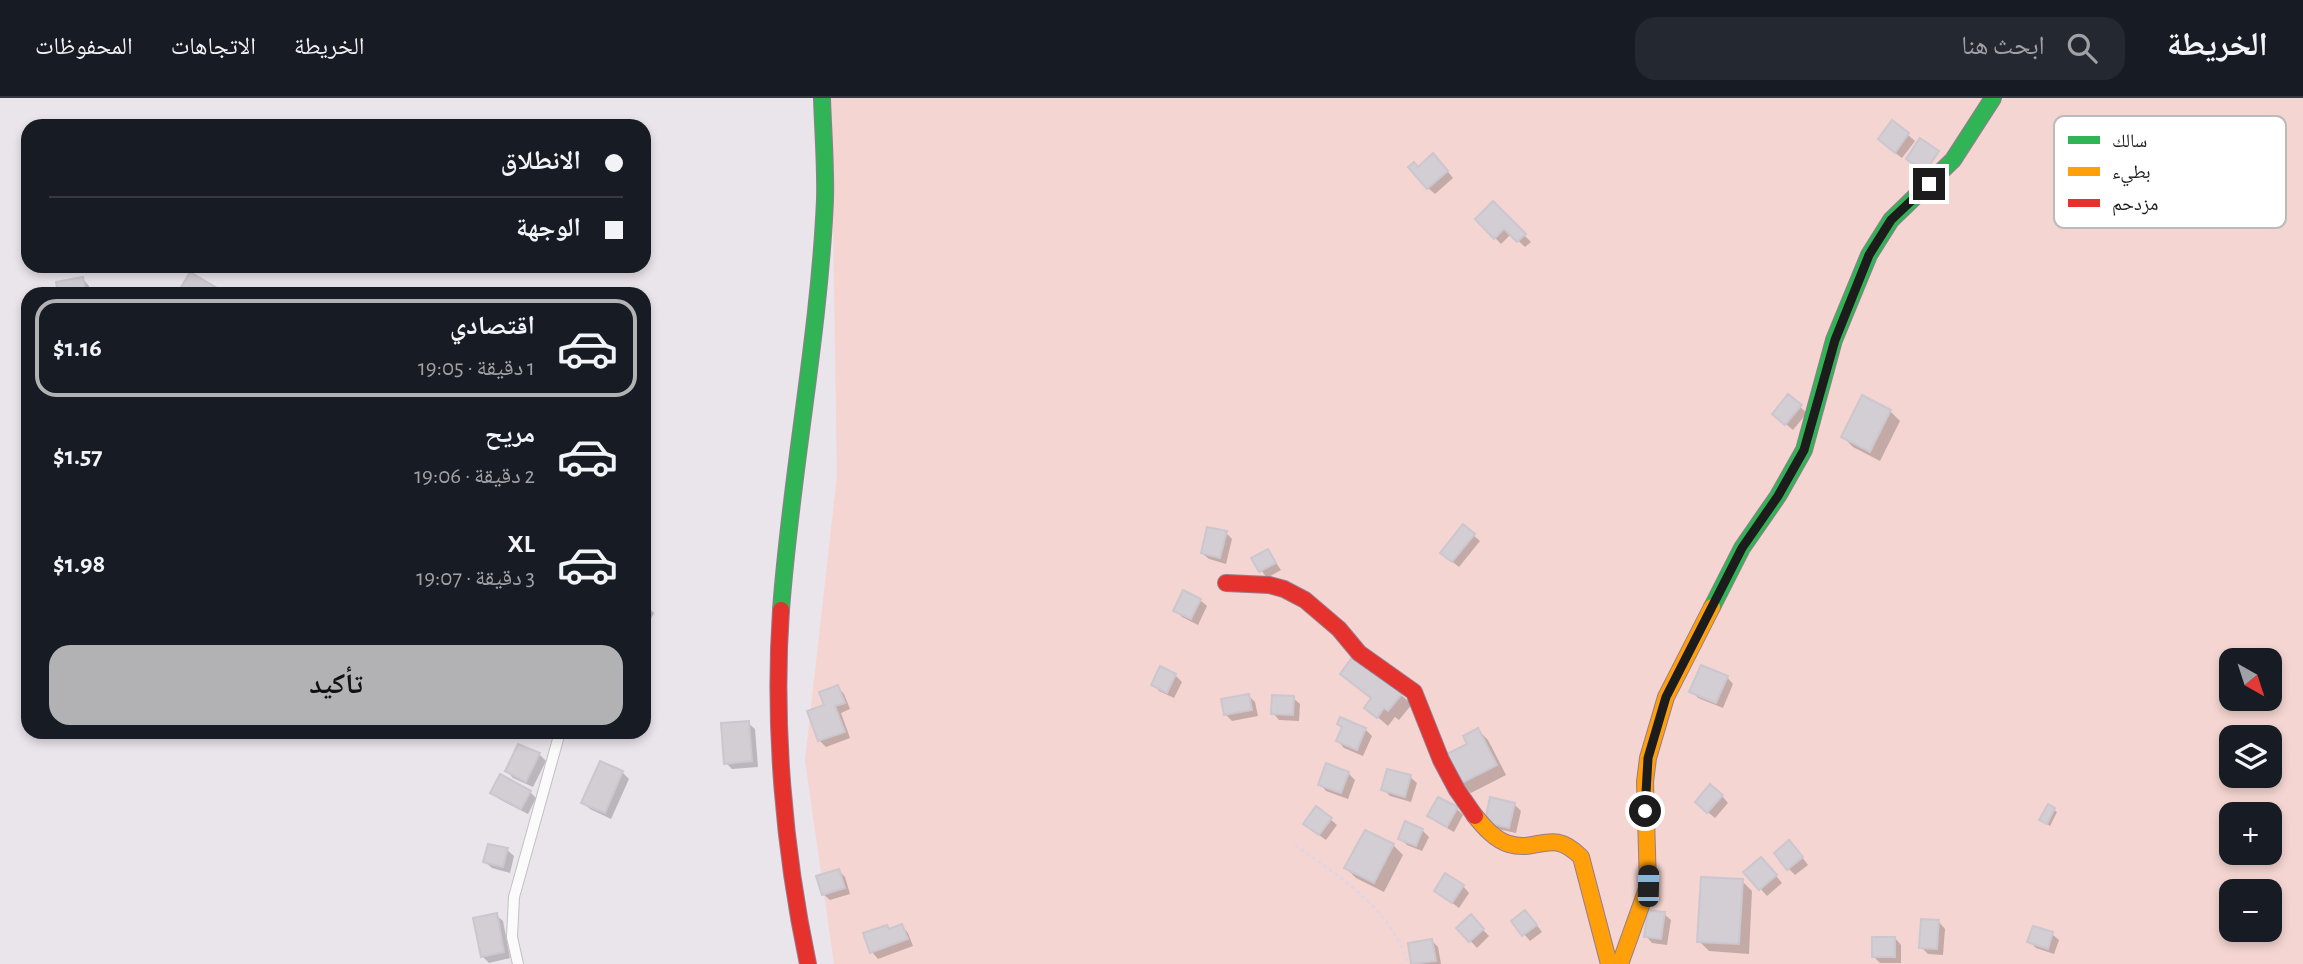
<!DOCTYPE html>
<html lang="ar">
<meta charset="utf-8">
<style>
:root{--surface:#171b24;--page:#242831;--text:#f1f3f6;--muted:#9ea1a6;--line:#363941;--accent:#b2b2b4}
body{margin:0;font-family:"Alegreya Sans","Noto Naskh Arabic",sans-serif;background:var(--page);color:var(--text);direction:rtl;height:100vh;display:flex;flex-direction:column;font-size:26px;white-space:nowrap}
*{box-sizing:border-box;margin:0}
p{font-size:23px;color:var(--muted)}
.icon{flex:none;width:38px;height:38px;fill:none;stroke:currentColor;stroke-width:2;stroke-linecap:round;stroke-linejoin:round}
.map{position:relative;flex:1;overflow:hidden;direction:ltr}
.panel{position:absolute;left:21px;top:189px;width:630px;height:452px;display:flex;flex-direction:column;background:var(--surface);border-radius:21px;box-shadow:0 4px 10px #0003;direction:rtl}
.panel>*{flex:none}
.guide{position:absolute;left:21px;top:21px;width:630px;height:154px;border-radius:21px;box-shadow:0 4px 10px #0003;direction:rtl;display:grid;align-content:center;height:154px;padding:0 28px;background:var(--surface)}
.needle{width:46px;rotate:141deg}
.tools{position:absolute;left:2219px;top:550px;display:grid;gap:14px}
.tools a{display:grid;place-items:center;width:63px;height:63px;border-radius:14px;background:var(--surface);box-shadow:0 4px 10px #0003;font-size:35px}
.end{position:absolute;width:32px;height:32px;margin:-16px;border:9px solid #1c1c1c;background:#fff;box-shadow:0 0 0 4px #fff}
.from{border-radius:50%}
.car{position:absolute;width:21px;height:42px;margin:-21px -10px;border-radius:9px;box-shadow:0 0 5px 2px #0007;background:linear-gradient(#222 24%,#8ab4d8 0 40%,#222 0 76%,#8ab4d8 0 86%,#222 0)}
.guide b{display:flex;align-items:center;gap:24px;height:66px;font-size:26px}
.guide b+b{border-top:2px solid var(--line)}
.guide i{width:18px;height:18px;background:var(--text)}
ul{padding:12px 0 0;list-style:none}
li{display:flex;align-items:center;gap:21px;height:98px;margin:0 14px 10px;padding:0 14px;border:4px solid transparent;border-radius:21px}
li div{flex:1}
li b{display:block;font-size:26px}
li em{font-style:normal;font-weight:700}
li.on{border-color:var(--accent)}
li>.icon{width:63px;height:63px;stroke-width:1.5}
.button{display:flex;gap:14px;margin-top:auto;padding:14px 28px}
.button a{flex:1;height:80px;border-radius:21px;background:var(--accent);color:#111;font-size:28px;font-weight:700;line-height:80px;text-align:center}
header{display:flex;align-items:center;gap:42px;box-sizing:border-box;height:98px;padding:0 35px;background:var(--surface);border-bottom:2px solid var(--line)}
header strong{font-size:33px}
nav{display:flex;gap:38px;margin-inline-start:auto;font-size:24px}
.search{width:490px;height:63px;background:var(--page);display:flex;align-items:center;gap:18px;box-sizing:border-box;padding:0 24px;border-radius:21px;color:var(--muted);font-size:26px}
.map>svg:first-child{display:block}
.park{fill:#f4d5d1;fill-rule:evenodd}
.shadow{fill:#0003}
.building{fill:#d2ced4;stroke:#ccc6ce;stroke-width:2}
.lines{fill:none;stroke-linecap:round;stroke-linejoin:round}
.lane-casing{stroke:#c3c0c3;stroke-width:12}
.fast-casing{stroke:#957c90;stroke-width:18}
.slow-casing{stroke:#957c90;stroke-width:18}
.jam-casing{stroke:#957c90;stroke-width:18}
.path{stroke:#dcd6eb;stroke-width:2.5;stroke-dasharray:3.5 3.5;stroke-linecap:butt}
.lane{stroke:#fcfbfc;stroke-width:10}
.fast{stroke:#30b455;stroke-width:16}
.slow{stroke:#ff9f0a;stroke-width:16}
.jam{stroke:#e5322d;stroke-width:16}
.route{stroke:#1c1c1c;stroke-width:9}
.key{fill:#fff;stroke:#bbb;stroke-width:2}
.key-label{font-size:19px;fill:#1c1c1c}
</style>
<header>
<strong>الخريطة</strong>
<div class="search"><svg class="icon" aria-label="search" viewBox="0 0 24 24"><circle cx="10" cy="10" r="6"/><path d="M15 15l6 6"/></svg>ابحث هنا</div>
<nav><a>الخريطة</a><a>الاتجاهات</a><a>المحفوظات</a></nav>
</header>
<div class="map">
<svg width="2303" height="866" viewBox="0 0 2303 866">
<rect width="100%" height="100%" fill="#eae4eb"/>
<path class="park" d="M831 0H2303V866H834L805 662 837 378ZM2231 562H2270V600H2231ZM2231 639H2270V677H2231ZM2231 716H2270V754H2231ZM2231 793H2270V831H2231Z"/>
<g class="shadow">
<path d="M1893 24 1915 43 1902 60 1886 48Z"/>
<path d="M1440 64 1453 80 1435 96 1428 90 1418 71Z"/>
<path d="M1493 106 1531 144 1525 149 1511 136 1501 146 1477 121Z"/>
<path d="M83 181 89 188 90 196H59Z"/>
<path d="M1789 299 1807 315 1793 332 1781 322Z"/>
<path d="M1890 313 1900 323 1880 363 1853 349 1843 339Z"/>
<path d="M1226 435 1232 441 1226 466 1209 461 1202 455Z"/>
<path d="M1473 437 1480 443 1459 469 1449 461Z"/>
<path d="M1268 453 1281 472 1267 480 1253 461Z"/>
<path d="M1200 502 1207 508 1198 527 1182 519 1175 512Z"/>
<path d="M644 506 654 515 644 534Z"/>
<path d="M1354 559 1412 606 1399 622 1395 619 1388 628 1366 609 1372 601 1342 576Z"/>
<path d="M1175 577 1182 584 1174 600 1159 593 1153 586Z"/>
<path d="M1727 579 1733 586 1723 610 1698 600 1692 593Z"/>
<path d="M838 589 844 596 850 611 841 615 850 640 826 649 819 642 826 608Z"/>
<path d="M1249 598 1255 604 1258 618 1232 623 1226 617Z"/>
<path d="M1293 600 1300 606 1299 623 1279 622 1273 615Z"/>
<path d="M748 625 755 631 758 669 732 671 726 665Z"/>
<path d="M1339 626 1365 631 1372 638 1363 658 1344 650 1338 643 1343 630Z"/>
<path d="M1478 632 1488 642 1506 677 1471 695 1461 685Z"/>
<path d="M539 656 546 663 533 689 513 680 507 673Z"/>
<path d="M622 674 629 681 611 721 590 711 583 705Z"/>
<path d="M1348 675 1355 682 1348 701 1326 693 1320 686Z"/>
<path d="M1410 679 1417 685 1411 704 1390 698 1383 691Z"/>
<path d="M492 694H530L536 700 528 716 499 701Z"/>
<path d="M1722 698 1728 705 1715 720 1704 711Z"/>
<path d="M1514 706 1521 713 1516 735 1493 730Z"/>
<path d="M2048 708 2057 714 2050 728 2041 722Z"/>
<path d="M1457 711 1463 717 1454 734 1436 724 1430 718Z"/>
<path d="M1330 721 1337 727 1326 742 1312 732Z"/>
<path d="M1422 732 1429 739 1422 753 1407 747 1400 740Z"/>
<path d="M1393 747 1403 757 1384 794 1356 780 1346 770Z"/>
<path d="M1796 751 1808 767 1795 777 1789 771Z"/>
<path d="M507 752 514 758 510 775 492 770 485 764Z"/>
<path d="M1767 767 1782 785 1767 798 1746 774Z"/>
<path d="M839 773 845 779 850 796 830 802 823 796Z"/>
<path d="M1742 783 1752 793 1749 856 1709 853 1699 843Z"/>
<path d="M1463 788 1469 795 1459 810 1436 793Z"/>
<path d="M1664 816 1671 822 1667 847 1652 845 1646 838Z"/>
<path d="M496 817 503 823 510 860 489 865 482 858Z"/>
<path d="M1471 819 1489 838 1477 850 1459 830Z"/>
<path d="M1532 821 1542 834 1530 843 1513 823Z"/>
<path d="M1939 824 1945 831 1943 857 1928 856 1921 849Z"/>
<path d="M902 828 908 835 913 848 878 861 872 854 865 837Z"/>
<path d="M2052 836 2059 842 2054 856 2036 850 2029 843Z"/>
<path d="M1895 840 1901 847V865H1880L1873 858Z"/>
<path d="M1431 842 1438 849 1441 866H1413L1410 846Z"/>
</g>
<g class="building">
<path d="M1892 22 1909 35 1895 55 1878 41Z"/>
<path d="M1920 40 1939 53 1925 74 1906 61Z"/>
<path d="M1433 55 1448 73 1427 91 1408 69 1414 64 1418 69Z"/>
<path d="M1493 103 1526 136 1517 144 1504 131 1494 141 1475 121Z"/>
<path d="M190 174 222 193 221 196H177Z"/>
<path d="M83 179 86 196H58L56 184Z"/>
<path d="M1788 296 1802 307 1785 327 1772 316Z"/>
<path d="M1862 297 1891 312 1870 354 1841 339Z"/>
<path d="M1463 426 1475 436 1452 464 1440 455Z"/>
<path d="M1207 429 1227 433 1220 460 1201 455Z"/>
<path d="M1268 451 1276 465 1259 474 1251 460Z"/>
<path d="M1183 492 1201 501 1191 521 1173 513Z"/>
<path d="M1354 557 1403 595 1388 613 1384 610 1377 620 1364 610 1371 600 1340 576Z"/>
<path d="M1701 567 1728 578 1716 605 1689 594Z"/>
<path d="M1160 568 1176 576 1167 595 1151 587Z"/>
<path d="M838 587 845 605 835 608 845 634 818 643 807 613 824 607 819 594Z"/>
<path d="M1249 596 1252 612 1224 617 1221 601Z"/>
<path d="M1272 597 1294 598 1293 617 1271 616Z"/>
<path d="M1340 619 1366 630 1357 652 1336 643 1342 629 1337 626Z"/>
<path d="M749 623 752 663 724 666 721 625Z"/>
<path d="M1478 630 1497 667 1460 686 1445 657 1467 646 1463 638Z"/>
<path d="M518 646 540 655 526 684 505 673Z"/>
<path d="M600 663 623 673 605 715 581 705Z"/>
<path d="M1326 665 1349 674 1341 695 1318 687Z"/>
<path d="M1387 671 1411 677 1405 699 1381 692Z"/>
<path d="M500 676 531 693 521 711 490 695Z"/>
<path d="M1710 686 1723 697 1707 715 1695 704Z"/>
<path d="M1438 699 1458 709 1447 729 1427 718Z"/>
<path d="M1490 699 1515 705 1509 730 1485 724Z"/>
<path d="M2048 706 2055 710 2047 726 2039 722Z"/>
<path d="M1316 708 1332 720 1319 737 1303 726Z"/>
<path d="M1405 723 1423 731 1416 748 1398 741Z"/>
<path d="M1365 732 1394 746 1374 785 1344 770Z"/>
<path d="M1789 742 1803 759 1787 772 1774 755Z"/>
<path d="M488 746 508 750 503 769 483 764Z"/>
<path d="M1761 759 1777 777 1759 792 1743 774Z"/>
<path d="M839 771 845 790 822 797 816 778Z"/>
<path d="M1445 775 1464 787 1452 805 1434 793Z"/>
<path d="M1701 779 1743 781 1739 846 1697 844Z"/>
<path d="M1525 812 1537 827 1522 838 1511 823Z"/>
<path d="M1648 812 1665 814 1661 841 1644 839Z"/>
<path d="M497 815 504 854 481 859 473 820Z"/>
<path d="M1471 816 1484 831 1469 844 1456 830Z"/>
<path d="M1921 821 1939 822 1937 851 1919 850Z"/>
<path d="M902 826 908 841 870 855 863 835 887 827 889 831Z"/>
<path d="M2033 828 2053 834 2048 851 2027 844Z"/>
<rect x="1872" y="839" width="23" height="20"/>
<path d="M1432 841 1436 863 1411 866 1408 845Z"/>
</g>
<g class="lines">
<g class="lane-casing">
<path id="lane" d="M518 866 512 839 514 799 560 634"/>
</g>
<g class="fast-casing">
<g id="fast">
<path d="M1712 509 1742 450 1778 398 1804 352 1834 242 1869 157 1891 122 1953 62 1993 0"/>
<path d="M781 512C791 375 819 239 825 102 826 68 823 34 822 0"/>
</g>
</g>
<g class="slow-casing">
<g id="slow">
<path d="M1475 718C1484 729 1495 742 1509 746 1539 755 1551 729 1581 759L1609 866"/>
<path d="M1620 866 1648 788 1645 684 1648 660 1666 599 1712 509"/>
</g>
</g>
<g class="jam-casing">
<g id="jam">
<path d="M1226 485 1269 487 1284 491 1305 502 1339 531 1359 555 1414 594 1441 662 1457 692 1475 718"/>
<path d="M781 512C773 627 784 753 808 866"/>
</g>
</g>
<path class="path" d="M1295 747C1342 781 1389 808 1408 866"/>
<use href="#lane" class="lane"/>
<use href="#fast" class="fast"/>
<use href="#slow" class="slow"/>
<use href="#jam" class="jam"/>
</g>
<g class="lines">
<path class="route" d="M1645 713 1648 660 1666 599 1742 450 1778 398 1804 352 1835 242 1869 157 1891 122 1929 86"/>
</g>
<rect x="2054" y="18" width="232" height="112" rx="10" class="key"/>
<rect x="2068" y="38" width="32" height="8" fill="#30b455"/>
<rect x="2068" y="69" width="32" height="9" fill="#ff9f0a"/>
<rect x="2068" y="101" width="32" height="8" fill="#e5322d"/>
<g class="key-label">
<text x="2112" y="49">سالك</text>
<text x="2112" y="80">بطيء</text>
<text x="2112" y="112">مزدحم</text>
</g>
</svg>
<div class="tools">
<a><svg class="needle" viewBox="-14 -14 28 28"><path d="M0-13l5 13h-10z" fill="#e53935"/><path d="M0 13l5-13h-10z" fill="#9ea1a6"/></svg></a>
<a><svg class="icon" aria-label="layers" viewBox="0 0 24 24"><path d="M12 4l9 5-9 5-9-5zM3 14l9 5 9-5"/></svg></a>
<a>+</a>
<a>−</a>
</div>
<i class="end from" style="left:1645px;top:713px"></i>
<i class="end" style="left:1929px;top:86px"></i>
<i class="car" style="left:1648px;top:788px;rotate:1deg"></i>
<div class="guide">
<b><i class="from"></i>الانطلاق</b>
<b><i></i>الوجهة</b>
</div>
<section class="panel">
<ul>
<li class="on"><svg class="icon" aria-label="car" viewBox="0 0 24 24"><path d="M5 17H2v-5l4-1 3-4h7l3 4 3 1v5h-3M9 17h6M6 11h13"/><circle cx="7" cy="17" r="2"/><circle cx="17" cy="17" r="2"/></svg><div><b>اقتصادي</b><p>1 دقيقة · 19:05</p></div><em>$1.16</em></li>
<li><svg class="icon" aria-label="car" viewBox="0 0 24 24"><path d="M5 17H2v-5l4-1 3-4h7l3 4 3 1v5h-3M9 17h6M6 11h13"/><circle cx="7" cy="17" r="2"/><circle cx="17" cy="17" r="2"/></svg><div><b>مريح</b><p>2 دقيقة · 19:06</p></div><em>$1.57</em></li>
<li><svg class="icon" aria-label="car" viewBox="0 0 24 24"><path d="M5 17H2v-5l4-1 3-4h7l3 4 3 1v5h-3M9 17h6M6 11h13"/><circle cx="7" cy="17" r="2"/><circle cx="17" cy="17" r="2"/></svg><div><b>XL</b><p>3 دقيقة · 19:07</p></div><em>$1.98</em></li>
</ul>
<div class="button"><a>تأكيد</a></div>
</section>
</div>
